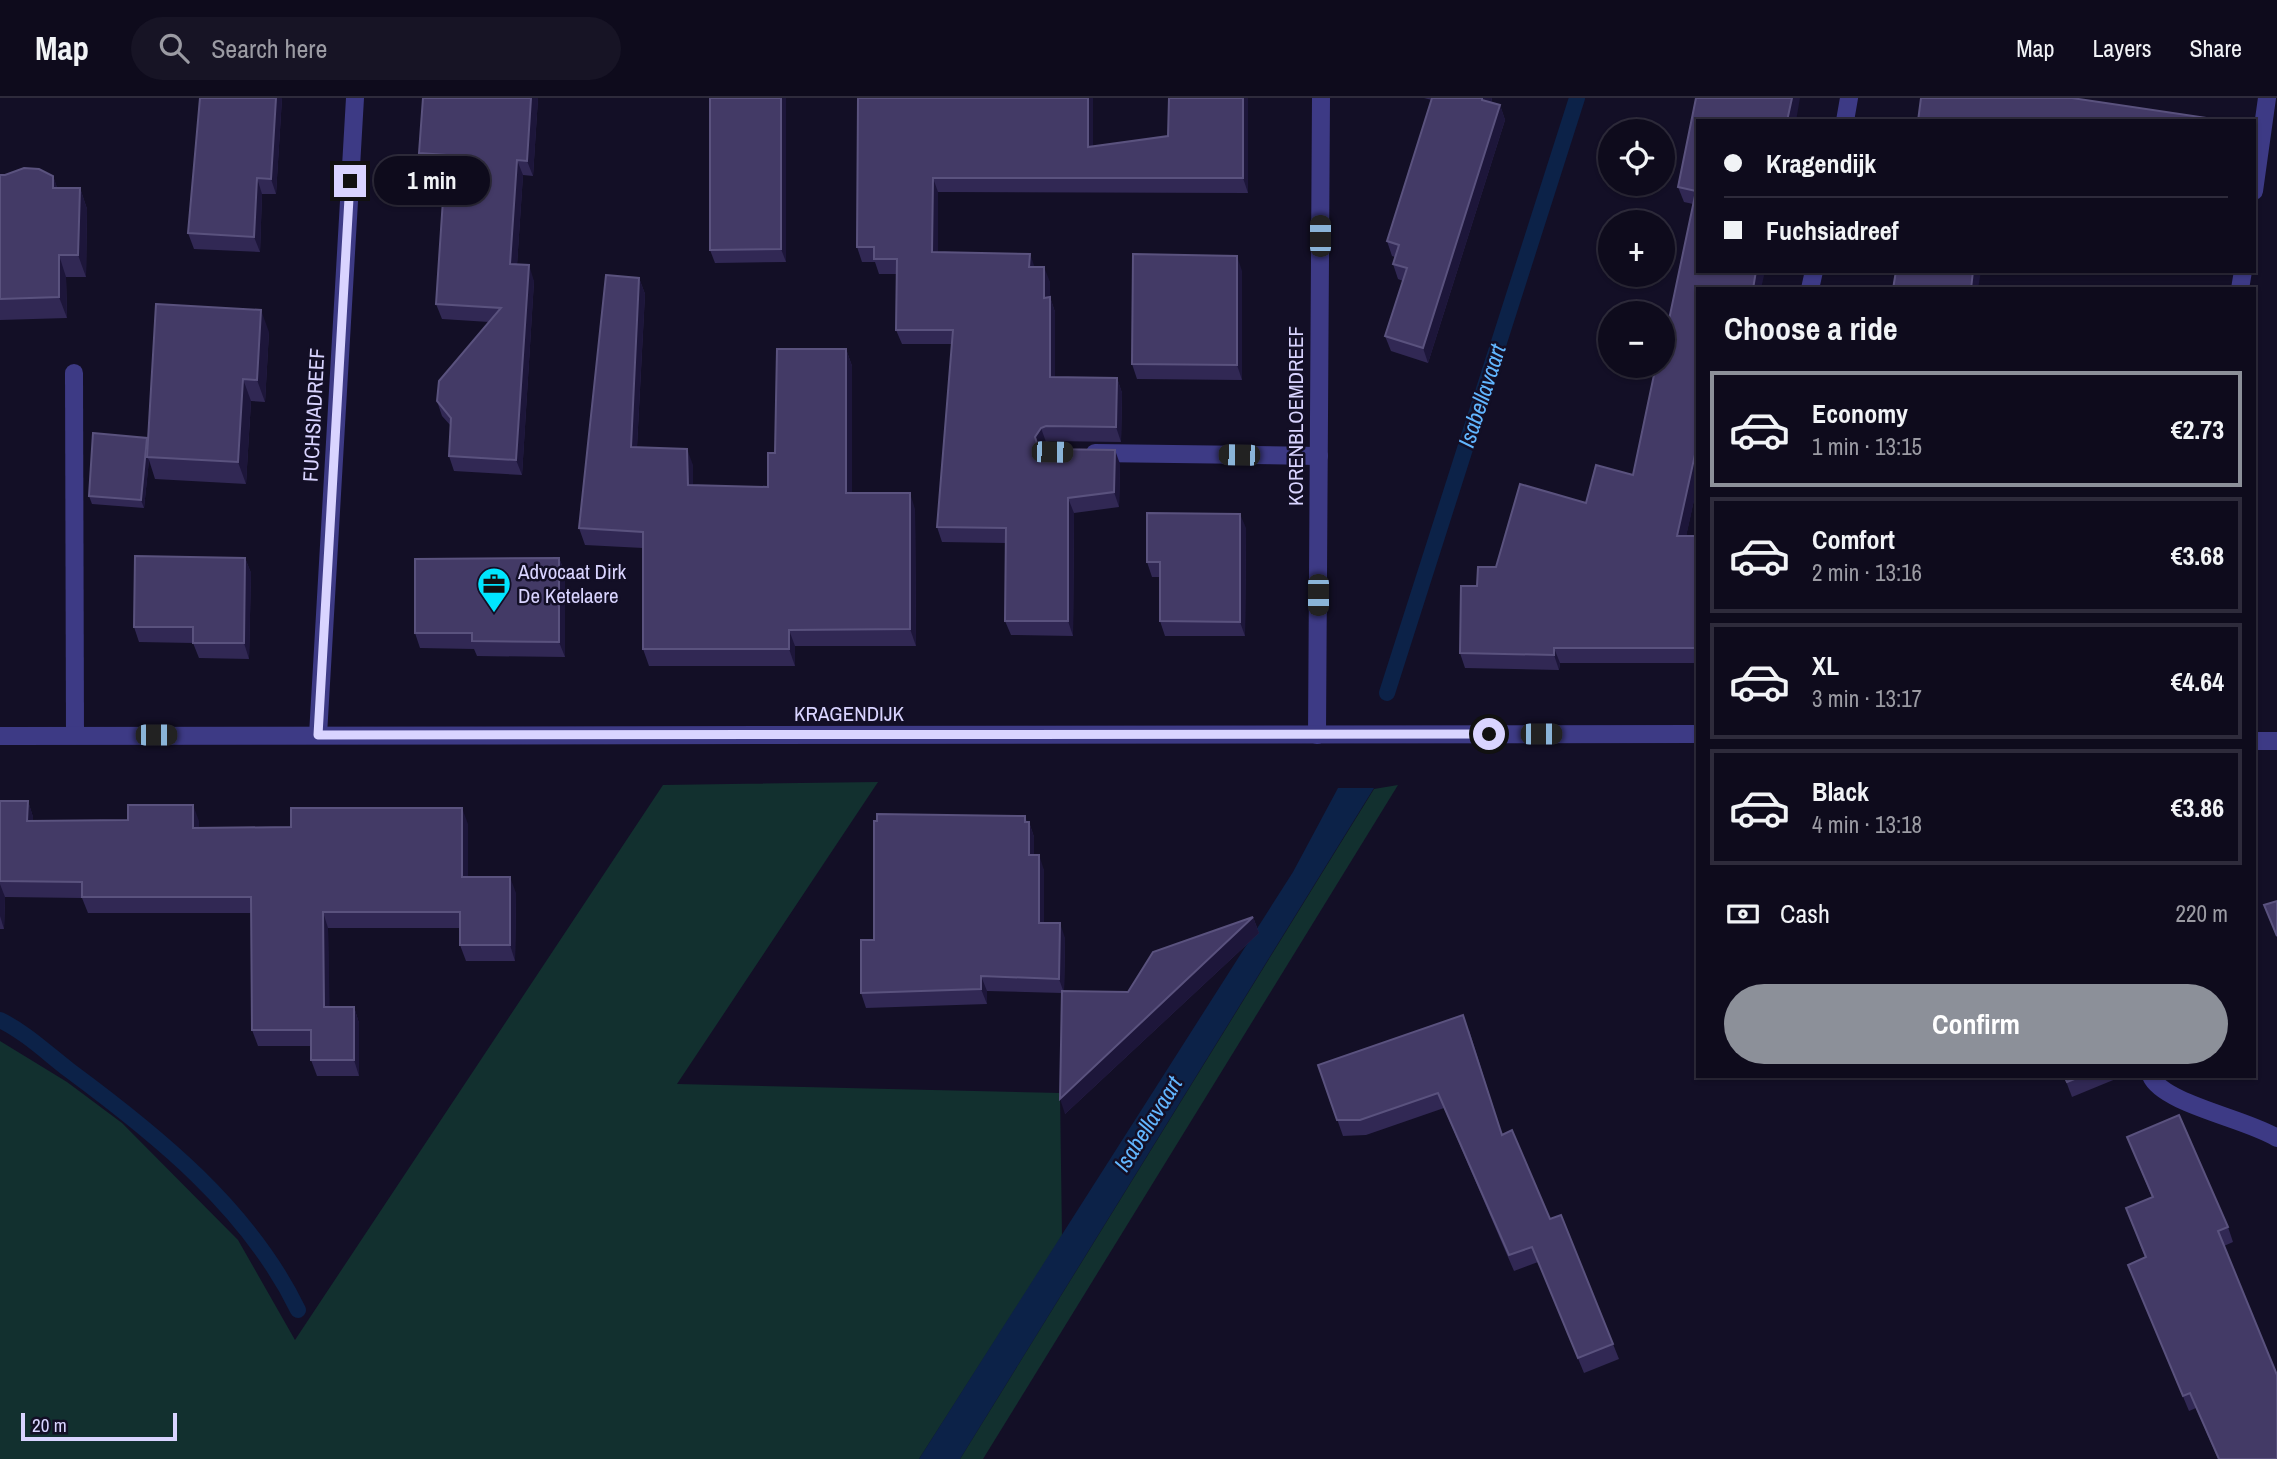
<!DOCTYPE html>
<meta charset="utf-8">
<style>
:root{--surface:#0e0b1c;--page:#171425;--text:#f1f3f6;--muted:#9b9ba3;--line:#2e2b3b;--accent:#8c9099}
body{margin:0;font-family:"Archivo Narrow",sans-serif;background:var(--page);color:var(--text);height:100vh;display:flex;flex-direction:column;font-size:26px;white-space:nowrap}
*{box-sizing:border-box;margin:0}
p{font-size:23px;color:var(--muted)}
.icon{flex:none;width:38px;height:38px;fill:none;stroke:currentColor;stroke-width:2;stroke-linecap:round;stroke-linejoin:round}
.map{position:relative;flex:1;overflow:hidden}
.panel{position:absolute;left:1696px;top:189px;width:560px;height:791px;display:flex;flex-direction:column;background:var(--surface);border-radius:0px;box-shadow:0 2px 5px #0004,0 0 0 2px var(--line)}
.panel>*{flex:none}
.top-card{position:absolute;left:1696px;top:21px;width:560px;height:154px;border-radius:0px;box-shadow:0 2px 5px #0004,0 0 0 2px var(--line);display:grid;align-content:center;height:154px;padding:0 28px;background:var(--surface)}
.buttons{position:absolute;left:1598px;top:21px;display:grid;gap:14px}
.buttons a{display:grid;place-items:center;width:77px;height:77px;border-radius:50%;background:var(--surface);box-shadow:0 2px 5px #0004,0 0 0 2px var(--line);font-size:35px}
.scale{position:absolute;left:21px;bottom:18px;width:156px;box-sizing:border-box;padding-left:7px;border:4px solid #d9d4ff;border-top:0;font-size:19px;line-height:24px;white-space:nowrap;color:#d9d4ff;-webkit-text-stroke:5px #130f26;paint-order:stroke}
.end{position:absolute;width:32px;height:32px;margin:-16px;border:9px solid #d9d4ff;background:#111;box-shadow:0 0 0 4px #111}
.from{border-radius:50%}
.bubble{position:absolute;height:49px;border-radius:24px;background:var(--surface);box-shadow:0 2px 5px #0004,0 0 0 2px var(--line);font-size:23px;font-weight:700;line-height:49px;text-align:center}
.car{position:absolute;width:21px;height:42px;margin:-21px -10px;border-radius:9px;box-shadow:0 0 5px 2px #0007;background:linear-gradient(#222 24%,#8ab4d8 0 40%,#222 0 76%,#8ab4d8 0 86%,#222 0)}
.top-card b{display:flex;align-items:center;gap:24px;height:66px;font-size:26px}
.top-card b+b{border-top:2px solid var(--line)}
.top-card i{width:18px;height:18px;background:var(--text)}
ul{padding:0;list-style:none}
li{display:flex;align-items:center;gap:21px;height:116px;margin:0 14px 10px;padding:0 14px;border:4px solid var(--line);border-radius:0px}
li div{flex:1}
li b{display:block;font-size:26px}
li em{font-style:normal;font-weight:700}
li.active{border-color:var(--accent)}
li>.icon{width:63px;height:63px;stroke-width:1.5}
h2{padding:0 28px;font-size:32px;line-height:84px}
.pay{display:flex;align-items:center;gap:18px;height:77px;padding:0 28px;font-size:26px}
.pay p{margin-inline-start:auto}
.button{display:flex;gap:14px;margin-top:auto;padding:14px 28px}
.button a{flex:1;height:80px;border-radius:42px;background:var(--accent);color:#fff;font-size:28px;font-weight:700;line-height:80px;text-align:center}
header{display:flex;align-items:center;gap:42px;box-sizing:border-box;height:98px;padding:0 35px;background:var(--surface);border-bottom:2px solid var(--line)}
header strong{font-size:33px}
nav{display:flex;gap:38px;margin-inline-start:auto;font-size:24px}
.search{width:490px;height:63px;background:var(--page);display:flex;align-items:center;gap:18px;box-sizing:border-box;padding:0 24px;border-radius:38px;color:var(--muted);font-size:26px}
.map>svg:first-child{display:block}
.green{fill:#12302f}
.water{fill:#0c2248}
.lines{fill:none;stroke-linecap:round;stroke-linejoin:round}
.stream{stroke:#0c2248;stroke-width:16}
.minor{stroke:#3d3a85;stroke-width:18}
.wall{fill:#312854}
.shaded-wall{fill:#1d163a}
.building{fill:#433a66;stroke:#5a527e;stroke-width:2}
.route{stroke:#d9d4ff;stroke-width:9}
.labels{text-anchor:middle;stroke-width:5;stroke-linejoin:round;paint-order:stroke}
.street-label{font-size:21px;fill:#d9d4ff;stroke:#130f26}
.poi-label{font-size:21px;fill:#d9d4ff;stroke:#130f26;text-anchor:start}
.water-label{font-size:23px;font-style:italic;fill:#62b6ff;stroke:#130f26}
</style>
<header>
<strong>Map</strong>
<div class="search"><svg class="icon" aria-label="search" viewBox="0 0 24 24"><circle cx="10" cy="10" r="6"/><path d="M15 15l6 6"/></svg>Search here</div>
<nav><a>Map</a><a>Layers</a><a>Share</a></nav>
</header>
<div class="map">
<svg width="2277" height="1361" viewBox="0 0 2277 1361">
<rect width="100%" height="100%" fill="#130f26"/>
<g class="green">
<path d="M878 684 677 986 1060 995 1062 1138 919 1361H0V943L67 984 122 1025 238 1142 295 1242 663 687Z"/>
<path d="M1398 687 983 1361H960L1374 691Z"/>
</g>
<path class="water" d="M1338 690H1374L960 1361H919L1293 774Z"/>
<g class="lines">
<g class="stream">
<path d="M1387 595 1577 0"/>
<path d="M0 922C25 934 47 955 69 972 157 1037 249 1111 298 1212"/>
</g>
<g class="minor">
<path d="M1845 23 1849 0"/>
<path d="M2254 93 2267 0"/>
<path d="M1810 191 1814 173"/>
<path d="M2240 191 2243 173"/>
<path d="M74 275 75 637"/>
<path d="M1095 355 1319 358"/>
<path d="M318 637 355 0"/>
<path d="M1317 637 1321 0"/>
<path d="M0 638 1698 636"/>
<path d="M2254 643H2277"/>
<path d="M2151 978C2163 1006 2248 1021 2277 1040"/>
</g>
</g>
<g class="wall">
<path d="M282 0 276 96H262L260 154 194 151 188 135Z"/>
<path d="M423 0H538L533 78 523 77 517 167 534 183 522 377 454 373 449 358 451 328 442 318 437 303 489 224 442 221 436 206 445 72 425 71 419 55Z"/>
<path d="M786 0V164L715 165 710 152Z"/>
<path d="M858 0 1093 1V48L1168 38 1248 0V95L938 94V154L1035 169 1050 184V199L1055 214V279L1117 280 1122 295 1121 344 1051 343 1046 344 1043 349 1046 351 1120 366 1119 409 1074 415 1073 538 1011 537 1005 523 1006 445 942 444 937 429 952 246H902L896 232 897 176H879L875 164H862L857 149Z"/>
<path d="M1424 0H1492L1491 5 1500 7 1505 22 1428 265 1391 253 1385 238 1403 183 1398 181 1393 166 1395 159 1392 158 1387 143 1432 2Z"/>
<path d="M1696 0 1698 384 1686 438H1698V565H1560L1559 572 1465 570 1460 555 1477 488 1496 469 1586 405 1633 377 1659 273 1693 106 1684 104 1678 89Z"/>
<path d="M0 77 53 78 57 90H80L87 111 86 179H66L67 220 0 222Z"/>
<path d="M1242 173V282L1137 281 1132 266Z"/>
<path d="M639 180 645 196 637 349 693 367V387L768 389 775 355 846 251 852 268V395L915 411 916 548H795V568H649L643 551V450L585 447 579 430Z"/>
<path d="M269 234 265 304 251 303 246 386 155 381 149 362 144 410 92 406 89 398Z"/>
<path d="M1246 430 1245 538H1165L1160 523V479H1152L1147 464Z"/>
<path d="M245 460 251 475 249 561 199 560 193 545 139 544 134 529Z"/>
<path d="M559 460 565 475V559L477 558 474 551 420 550 415 535Z"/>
<path d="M0 703H28L33 719V723H199V730L468 726V779L516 795 515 863H466L460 847V830H328L329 909H354L359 925V978H317L311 962V948H258L252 932 251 815H88L82 800 5 799 4 831H0Z"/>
<path d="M1028 724H1029L1034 739V757L1044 772V825L1065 840 1064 893 1128 894 1253 819 1259 835 1065 1016 1062 895 987 893V906L866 910 861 895 874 842Z"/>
<path d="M1469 932 1502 1037 1550 1121 1613 1246 1619 1261 1584 1275 1538 1164 1514 1173 1444 1010 1366 1037 1343 1038 1318 967Z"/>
<path d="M2064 978H2123L2072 999Z"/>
<path d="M2127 1039 2228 1129 2233 1144 2224 1148 2277 1361H2218L2196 1310 2189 1313 2128 1167 2145 1159 2126 1110 2152 1099Z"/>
</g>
<g class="shaded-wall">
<path d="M276 0H282L276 96 271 81Z"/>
<path d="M531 0H538L533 78 527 63Z"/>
<path d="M781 0H786V164L781 151Z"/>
<path d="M1088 0H1093V64L1088 49Z"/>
<path d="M1243 0H1248V95L1243 80Z"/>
<path d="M1482 0H1492L1487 17 1482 2Z"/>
<path d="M1792 0H1800L1796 23H1787Z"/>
<path d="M1500 7 1505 22 1428 265 1423 250Z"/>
<path d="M517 62 523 77 516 182 510 166Z"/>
<path d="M53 78 61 100 53 90Z"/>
<path d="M257 80 262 96 260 154 254 139Z"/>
<path d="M933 80 938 94V169L932 154Z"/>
<path d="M80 90 87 111 86 179 78 157Z"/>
<path d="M1030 156 1035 170 1029 169Z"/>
<path d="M59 157 66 179 67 220 59 199Z"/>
<path d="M1237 158 1242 173V282L1237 267Z"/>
<path d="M529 167 534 183 522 377 516 362Z"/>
<path d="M1044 169 1050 184V214L1044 200Z"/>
<path d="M1756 173H1765L1761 191H1753Z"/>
<path d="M1973 173H1981L1978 191H1971Z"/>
<path d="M639 180 645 196 636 366 631 349Z"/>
<path d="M1050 199 1055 214V294L1050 279Z"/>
<path d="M261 212 269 234 265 304 257 282Z"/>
<path d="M846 251 852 268V412L846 395Z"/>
<path d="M1117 280 1122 295 1121 344 1116 329Z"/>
<path d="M243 281 251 303 246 386 238 364Z"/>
<path d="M1041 330 1046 344 1041 353 1042 360 1035 339Z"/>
<path d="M147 340 150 348 147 359 149 362 144 410 141 402Z"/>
<path d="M1698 343V384L1683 453 1677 438Z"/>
<path d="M687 351 693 367V403L688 387Z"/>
<path d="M1115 352 1120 366 1119 409 1114 394Z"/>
<path d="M910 395 915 411 916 548 910 531Z"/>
<path d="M1068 400 1074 415 1073 538 1068 523Z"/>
<path d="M1240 416 1246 430 1245 538 1240 524Z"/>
<path d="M245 460 251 475 249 561 244 545Z"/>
<path d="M559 460 565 475V559L559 544Z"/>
<path d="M789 532 795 548V568L789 551Z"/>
<path d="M1554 550 1560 565 1559 572 1554 557Z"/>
<path d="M28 703 33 719V738L27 723Z"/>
<path d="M193 707 199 723V746L193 730Z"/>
<path d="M462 710 468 726V794L462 779Z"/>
<path d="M1025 718 1029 728V724L1034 739V772L1029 757Z"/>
<path d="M1039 757 1044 772V839L1039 825Z"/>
<path d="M510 779 516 795 515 863 510 847Z"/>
<path d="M0 786 5 799 4 831 0 818Z"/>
<path d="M323 814 328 830 330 925 324 909Z"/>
<path d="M1253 819 1259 835 1065 1016 1060 1001Z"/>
<path d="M1060 825 1065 840 1064 895 1059 881Z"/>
<path d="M981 878 987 893V906L981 891Z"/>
<path d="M354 909 359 925V978L354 962Z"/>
</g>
<g class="building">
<path d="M200 0H276L271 81 257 80 254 139 188 135Z"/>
<path d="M423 0H531L527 63 517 62 510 166 529 167 516 362 449 358 451 320 437 303 439 283 501 210 436 206 446 57 419 55Z"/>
<path d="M710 0H781V151L710 152Z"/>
<path d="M858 0H1088V49L1168 38 1169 0H1243V80H933L932 154 1030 156 1029 169H1044V200L1050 199V279L1117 280 1116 329 1046 328 1041 330 1035 339 1037 345 1046 351 1115 352 1114 394 1068 400V523H1005L1006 430 937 429 953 232H896L897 161H874V149H857Z"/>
<path d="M1432 0H1482V2L1500 7 1423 250 1385 238 1407 170 1393 166 1399 147 1387 143Z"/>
<path d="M1696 0H1792L1787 23H1698V173H1756L1753 191H1698V343L1677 438H1698V550H1554V557L1460 555 1461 488H1477L1478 469H1496L1520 386 1586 405 1596 367 1633 377 1655 272 1659 273 1660 268H1662V255L1696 93 1678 89Z"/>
<path d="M1921 0H2072L2214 21V23H1918Z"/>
<path d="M24 70 39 71 53 78V90H80L78 157H59V199L0 201V77H5Z"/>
<path d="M1133 156 1237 158V267L1132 266Z"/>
<path d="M1896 173H1973L1971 191H1893Z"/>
<path d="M606 177 639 180 631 349 687 351 688 387 768 389V355H775L777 251H846V395H910V531L789 532V551H643V434L579 430Z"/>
<path d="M156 206 261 212 257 282 243 281 238 364 147 359Z"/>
<path d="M93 335 147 340 141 402 89 398Z"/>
<path d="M1147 415 1240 416V524L1160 523V464H1147Z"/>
<path d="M135 458 245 460 244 545H193V529H134Z"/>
<path d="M559 460V544L472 543V535H415V461Z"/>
<path d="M0 703H28L27 723 128 722V707H193V730L291 729V710H462V779H510V847H460V814H323L324 909H354V962H311V932H252L251 799H82V784L0 783Z"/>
<path d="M877 716 1025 718V724H1029V757H1039V825H1060L1059 881 981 878V891L861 895V842H874V723H877Z"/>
<path d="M2277 803V838L2264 807Z"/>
<path d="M1253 819 1060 1001 1062 893 1128 894 1153 854Z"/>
<path d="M1463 917 1502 1037 1512 1032 1550 1121 1561 1117 1613 1246 1578 1260 1532 1149 1509 1157 1438 995 1360 1022H1337L1318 967Z"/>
<path d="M2064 978H2082L2067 984Z"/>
<path d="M2179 1017 2228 1129 2218 1133 2277 1277V1361H2219L2190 1295 2183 1298 2128 1167 2146 1159 2126 1110 2153 1099 2127 1039Z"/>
</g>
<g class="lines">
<path class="route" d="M350 83 318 637 1489 636"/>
</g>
<defs>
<g id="office-pin" transform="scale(1.75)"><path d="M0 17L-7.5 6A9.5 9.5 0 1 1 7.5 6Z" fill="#00e5ff" stroke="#130f26"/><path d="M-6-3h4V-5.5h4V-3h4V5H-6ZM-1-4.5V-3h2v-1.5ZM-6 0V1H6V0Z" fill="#111"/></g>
</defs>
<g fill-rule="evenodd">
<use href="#office-pin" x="494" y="486"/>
</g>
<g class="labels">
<g class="street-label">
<text transform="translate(314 317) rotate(-87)" y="7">FUCHSIADREEF</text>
<text transform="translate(1296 318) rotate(-90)" y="7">KORENBLOEMDREEF</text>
<text x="849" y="623">KRAGENDIJK</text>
</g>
<g class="poi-label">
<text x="518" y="481">Advocaat Dirk<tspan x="518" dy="24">De Ketelaere</tspan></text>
</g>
<g class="water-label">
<text transform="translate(1482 298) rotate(-72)" y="8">Isabellavaart</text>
<text transform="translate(1148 1026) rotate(-58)" y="8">Isabellavaart</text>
</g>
</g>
</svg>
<div class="buttons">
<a><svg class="icon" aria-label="locate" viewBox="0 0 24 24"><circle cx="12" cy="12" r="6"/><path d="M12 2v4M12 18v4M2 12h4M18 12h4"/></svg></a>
<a>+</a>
<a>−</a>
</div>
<div class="scale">20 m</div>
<i class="end from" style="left:1489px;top:636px"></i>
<i class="end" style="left:350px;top:83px"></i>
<div class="bubble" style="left:374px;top:58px;width:116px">1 min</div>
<i class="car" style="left:1320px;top:138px;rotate:0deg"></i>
<i class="car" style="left:1052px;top:354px;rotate:91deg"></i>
<i class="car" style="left:1239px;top:357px;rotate:271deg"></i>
<i class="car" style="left:1318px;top:497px;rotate:180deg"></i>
<i class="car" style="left:1541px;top:636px;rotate:90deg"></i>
<i class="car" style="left:156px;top:637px;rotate:90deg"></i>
<div class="top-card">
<b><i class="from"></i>Kragendijk</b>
<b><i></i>Fuchsiadreef</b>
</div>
<section class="panel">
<h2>Choose a ride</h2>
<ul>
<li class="active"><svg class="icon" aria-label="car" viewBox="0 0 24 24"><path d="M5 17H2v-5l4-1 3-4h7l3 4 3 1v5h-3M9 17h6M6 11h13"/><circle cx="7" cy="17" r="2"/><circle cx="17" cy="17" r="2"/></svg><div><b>Economy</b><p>1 min · 13:15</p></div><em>€2.73</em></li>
<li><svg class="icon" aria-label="car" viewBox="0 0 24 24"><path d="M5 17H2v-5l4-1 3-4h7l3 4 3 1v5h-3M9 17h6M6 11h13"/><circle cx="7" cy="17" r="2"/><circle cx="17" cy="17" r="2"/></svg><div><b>Comfort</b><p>2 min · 13:16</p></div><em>€3.68</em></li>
<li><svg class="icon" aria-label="car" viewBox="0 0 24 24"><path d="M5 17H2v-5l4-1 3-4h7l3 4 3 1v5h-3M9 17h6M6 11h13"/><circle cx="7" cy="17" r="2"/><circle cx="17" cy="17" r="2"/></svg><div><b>XL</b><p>3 min · 13:17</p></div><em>€4.64</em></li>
<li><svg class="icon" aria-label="car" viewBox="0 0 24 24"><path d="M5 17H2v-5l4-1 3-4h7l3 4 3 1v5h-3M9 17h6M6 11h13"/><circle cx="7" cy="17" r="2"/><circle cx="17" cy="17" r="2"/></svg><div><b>Black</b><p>4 min · 13:18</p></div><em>€3.86</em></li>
</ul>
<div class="pay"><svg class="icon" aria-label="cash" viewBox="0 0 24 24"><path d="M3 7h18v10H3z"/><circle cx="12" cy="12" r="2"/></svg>Cash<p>220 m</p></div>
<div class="button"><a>Confirm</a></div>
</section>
</div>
